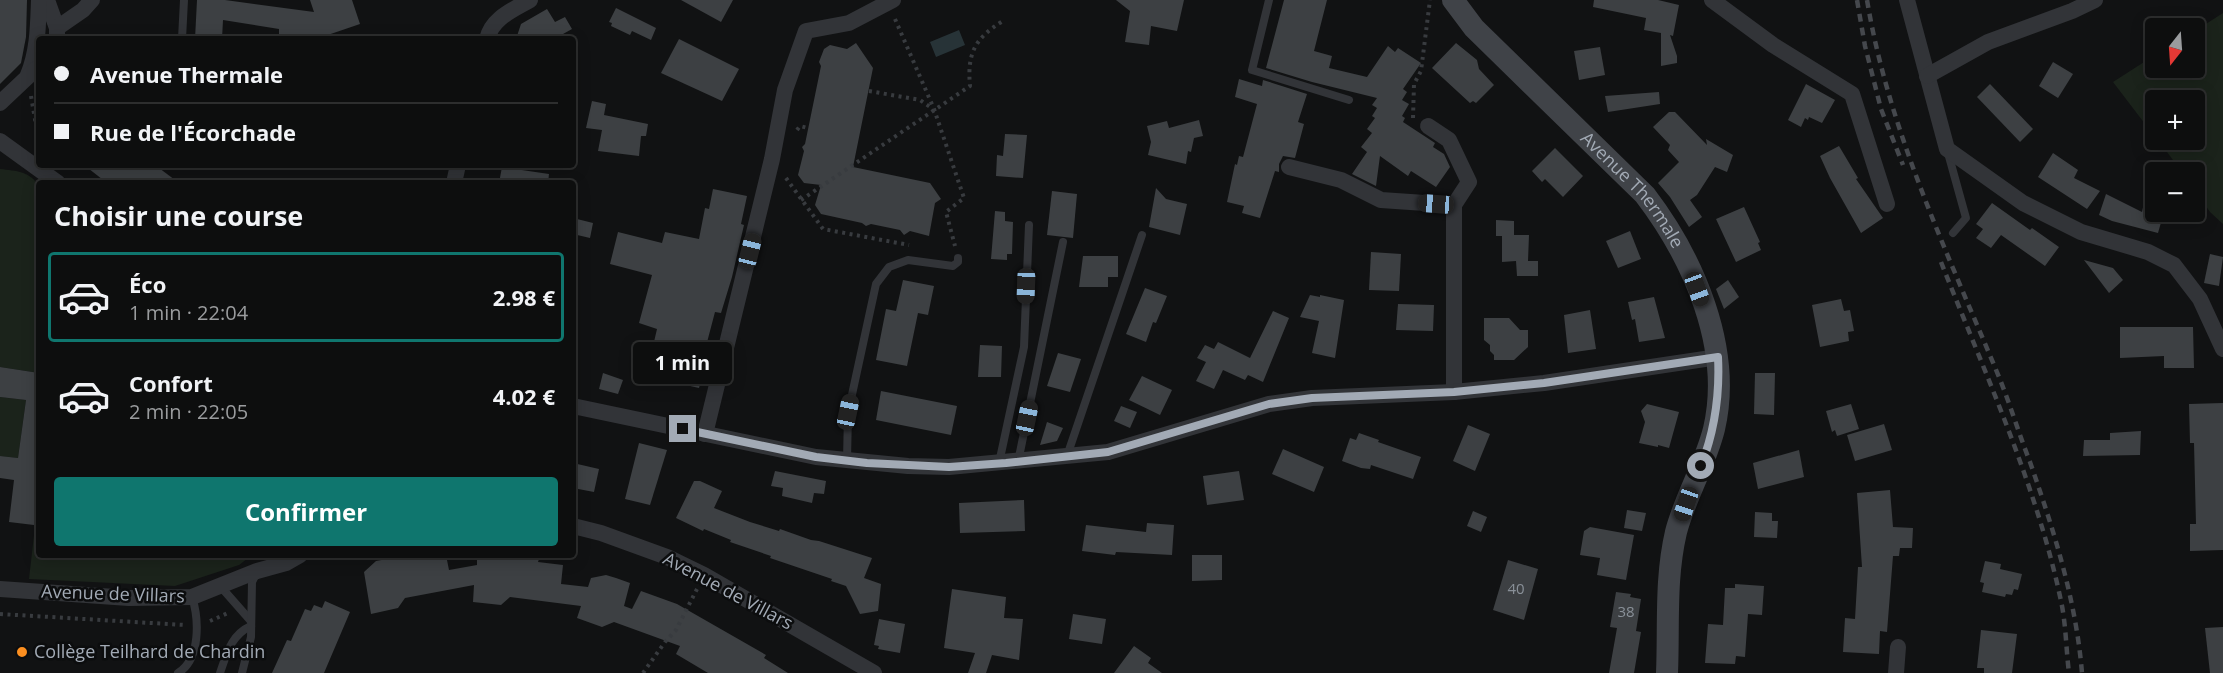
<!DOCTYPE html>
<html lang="fr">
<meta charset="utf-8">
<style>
:root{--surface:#0d0e0e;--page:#1b1c1c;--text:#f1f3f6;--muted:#9a9c9e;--line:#2d2e2e;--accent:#0f766e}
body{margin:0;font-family:"Open Sans",sans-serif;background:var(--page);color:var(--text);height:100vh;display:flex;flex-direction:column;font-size:22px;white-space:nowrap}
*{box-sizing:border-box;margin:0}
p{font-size:20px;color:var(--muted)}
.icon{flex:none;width:33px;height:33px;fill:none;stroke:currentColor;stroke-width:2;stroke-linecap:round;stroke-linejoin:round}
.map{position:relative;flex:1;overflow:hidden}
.details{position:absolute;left:36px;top:180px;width:540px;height:378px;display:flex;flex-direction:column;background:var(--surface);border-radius:6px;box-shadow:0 3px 15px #0003,0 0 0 2px var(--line)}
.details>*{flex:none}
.guide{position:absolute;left:36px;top:36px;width:540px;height:132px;border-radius:6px;box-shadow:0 3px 15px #0003,0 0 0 2px var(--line);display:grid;align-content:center;height:132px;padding:0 18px;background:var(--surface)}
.needle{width:39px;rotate:197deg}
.controls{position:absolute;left:2145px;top:18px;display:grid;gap:12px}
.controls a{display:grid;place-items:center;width:60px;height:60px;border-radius:6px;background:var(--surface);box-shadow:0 3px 15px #0003,0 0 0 2px var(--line);font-size:30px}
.end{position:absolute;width:27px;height:27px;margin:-14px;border:8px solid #a2aab5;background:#111;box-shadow:0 0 0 3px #111}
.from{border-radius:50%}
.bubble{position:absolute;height:42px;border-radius:6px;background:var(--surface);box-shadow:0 3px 15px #0003,0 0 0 2px var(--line);font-size:20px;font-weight:700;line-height:42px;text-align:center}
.car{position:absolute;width:18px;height:36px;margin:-18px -9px;border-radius:8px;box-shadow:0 0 4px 2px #0007;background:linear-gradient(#222 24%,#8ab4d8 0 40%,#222 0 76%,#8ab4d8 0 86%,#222 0)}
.guide b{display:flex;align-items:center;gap:21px;height:57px;font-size:22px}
.guide b+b{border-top:2px solid var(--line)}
.guide i{width:15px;height:15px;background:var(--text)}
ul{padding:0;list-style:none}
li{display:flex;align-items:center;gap:18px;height:90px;margin:0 12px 9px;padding:0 6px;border:3px solid transparent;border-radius:6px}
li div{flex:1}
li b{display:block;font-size:22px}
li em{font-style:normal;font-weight:700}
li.on{border-color:var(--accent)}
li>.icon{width:54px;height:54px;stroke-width:1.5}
h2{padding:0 18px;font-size:27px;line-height:72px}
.action{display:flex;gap:12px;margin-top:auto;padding:12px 18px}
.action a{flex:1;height:69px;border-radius:6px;background:var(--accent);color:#fff;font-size:24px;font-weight:700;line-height:69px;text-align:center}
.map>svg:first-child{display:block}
.green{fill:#1b231b}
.water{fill:#273337}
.building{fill:#3d4043}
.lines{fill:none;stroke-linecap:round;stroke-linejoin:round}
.path{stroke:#383b3f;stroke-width:4;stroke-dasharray:3 4.5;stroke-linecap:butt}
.service{stroke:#323438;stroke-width:8}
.minor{stroke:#323438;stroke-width:16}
.secondary{stroke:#404348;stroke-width:22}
.rail{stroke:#45484d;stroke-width:4.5;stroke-dasharray:8 6;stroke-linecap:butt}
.route{stroke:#a2aab5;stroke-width:8}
.poi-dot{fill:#fc8f20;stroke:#0c0d0e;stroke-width:2}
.labels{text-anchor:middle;stroke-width:5;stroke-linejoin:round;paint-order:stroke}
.number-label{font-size:15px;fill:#899098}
.street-label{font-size:18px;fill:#a2aab5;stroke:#0c0d0e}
.poi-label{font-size:18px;fill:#a2aab5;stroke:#0c0d0e;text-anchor:start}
</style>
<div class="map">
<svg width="2223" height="673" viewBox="0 0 2223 673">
<rect width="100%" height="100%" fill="#111213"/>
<g class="green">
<path d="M2223 13V224L2210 212 2195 190 2194 172H2182L2158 140H2194V100H2156L2155 137 2113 82 2155 55 2156 68H2194L2195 31Z"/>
<path d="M0 169C16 171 31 171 39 187V373L0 367Z"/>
<path d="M0 397 26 400 18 458 0 456Z"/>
<path d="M39 491V555H252L239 565 175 586 29 579Z"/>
</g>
<path class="water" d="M959 30 965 45 936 57 930 42Z"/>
<g class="building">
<path d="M0 0H27L26 37 21 63 0 84Z"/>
<path d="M197 0H225L314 12 310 0H352L360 24 316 39H279V29L223 20 222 39H195Z"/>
<path d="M681 0H733L721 22Z"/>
<path d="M1116 0H1184L1177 31 1151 26 1149 45 1125 42 1130 11Z"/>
<path d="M1284 0H1327L1314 51 1332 56 1329 68 1367 77 1388 46 1395 52 1398 48 1421 63 1403 89 1407 92 1402 100 1409 104 1402 116 1405 118 1403 122 1435 143 1433 147 1444 154 1450 167 1436 187 1411 171 1408 176 1380 156 1376 186 1352 174 1367 152 1361 147 1372 133 1367 129 1375 118 1372 116 1377 108 1372 105 1377 98 1312 82 1266 68Z"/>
<path d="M1594 0H1658L1679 5 1673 36 1670 35 1677 56V63L1661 66V33L1644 30 1646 18 1593 7Z"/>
<path d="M616 8 656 28 651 40 632 31 630 35 611 26 612 23 609 22Z"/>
<path d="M547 9 555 22 565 17 572 29 554 39H516L521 24Z"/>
<path d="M679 39 739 69 722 101 661 73Z"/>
<path d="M856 43 873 68 853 167 930 183 941 199 935 203 929 236 910 231 904 235 900 230 871 224 866 226 862 223 821 214 815 205 821 185 804 183 798 175 804 151 802 147 805 144 821 66 819 62 824 49 830 45 847 49Z"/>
<path d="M1456 43 1477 60 1479 69 1494 85 1476 103 1473 101 1470 103 1432 68Z"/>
<path d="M1600 47 1605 75 1579 80 1574 51Z"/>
<path d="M2053 62 2073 74 2058 98 2039 86Z"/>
<path d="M1239 79 1262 86 1263 80 1307 94 1298 122 1304 124 1295 158 1283 156 1279 164V172L1275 171 1260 218 1242 213 1244 206 1227 202 1235 164 1237 165 1239 156 1243 157 1257 104 1235 97Z"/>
<path d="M1806 84 1835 100 1822 123 1809 117 1808 120 1805 118 1801 127 1788 120Z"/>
<path d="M1990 84 2033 129 2020 142 1977 97Z"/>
<path d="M1659 92 1660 104 1608 112 1605 96Z"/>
<path d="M592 101 606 104 604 115 648 124 646 136H641L639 156 598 151 602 130 586 128Z"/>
<path d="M1669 112H1675L1707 145 1706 139 1733 155 1727 172 1715 167 1697 195 1690 200 1702 217 1689 227 1670 197 1658 183 1679 162 1668 150 1670 145 1653 127Z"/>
<path d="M1199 120 1203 136 1194 138 1191 152 1188 151 1186 164 1148 155 1151 142 1147 126 1167 121 1169 128Z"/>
<path d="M1005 134 1027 135 1023 178 996 176 997 155 1003 156Z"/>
<path d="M1839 146 1858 178 1856 179 1883 218 1861 233 1830 178 1820 156Z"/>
<path d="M1555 148 1583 176 1563 197 1545 179 1542 182 1532 171Z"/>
<path d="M2053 153 2078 170 2074 178 2100 191 2087 209 2038 177Z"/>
<path d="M84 165H155L179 183H107Z"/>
<path d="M502 167 549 174 548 183H499Z"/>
<path d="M2149 179 2156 180V212H2164L2158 233 2112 221 2099 215 2106 194 2142 212Z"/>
<path d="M1156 188 1166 199 1187 204 1180 235 1149 227Z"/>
<path d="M713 189 747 196 741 224 744 225 732 277 721 313 715 312 705 350 709 351 699 388 646 376 657 329 639 323 652 275 610 264 618 232 662 243 665 232 699 239 705 208 709 209Z"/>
<path d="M1052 191 1077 194 1073 238 1047 235Z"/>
<path d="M1992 203 2030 230 2032 228 2059 247 2045 266 2001 235 1991 248 1976 238 1983 229 1976 224Z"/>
<path d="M1744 207 1760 242 1758 243 1761 250 1736 262 1716 219Z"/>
<path d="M995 211 1005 212V221L1013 222 1012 254H1007V260L991 259Z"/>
<path d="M573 218 593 223 590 238 573 234Z"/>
<path d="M1496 220 1514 221V235H1529L1528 261H1538V276H1517L1516 261 1502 262V236H1496Z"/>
<path d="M1630 231 1641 259 1618 268 1606 241Z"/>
<path d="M1371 252 1401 254 1399 291 1369 290Z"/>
<path d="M2210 254 2223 257 2219 286 2204 283Z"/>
<path d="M1083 256H1118V277H1108V287H1079Z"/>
<path d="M2084 260 2113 268 2123 280 2109 293Z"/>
<path d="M903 280 934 286 928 315 918 313 907 366 876 360 886 309 896 311Z"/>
<path d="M1728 280 1739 297 1724 309 1716 289Z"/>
<path d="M1145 288 1167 296 1156 323 1153 322 1146 342 1126 334Z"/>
<path d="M1310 295 1320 297V295L1344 300 1335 358 1312 353 1319 321 1300 317Z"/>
<path d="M1654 297 1665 338 1639 342 1635 319 1632 320 1628 302Z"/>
<path d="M1841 299 1844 311 1850 310 1854 331 1848 332 1849 341 1820 347 1812 305Z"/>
<path d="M1398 304 1434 305 1433 331 1396 330Z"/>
<path d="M1590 310 1596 349 1568 353 1564 315Z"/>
<path d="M1273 311 1289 318 1263 382 1248 375 1245 380 1223 370 1214 389 1196 381 1206 362 1197 358 1205 345 1214 349 1218 342 1250 358Z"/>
<path d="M1484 318H1509L1520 330H1528V347L1514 360H1494V355L1490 351V345L1484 340Z"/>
<path d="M2120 327H2193L2194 368H2164V356L2120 358Z"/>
<path d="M980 345 1002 346 1001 377H978Z"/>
<path d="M1058 353 1081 359 1070 392 1047 386Z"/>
<path d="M0 367 39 373V492L34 525 9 522 14 480 0 478V456L18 458 26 400 0 397Z"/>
<path d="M603 373 623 380 618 394 599 389Z"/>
<path d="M1755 373H1775L1774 415 1754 414Z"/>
<path d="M1142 376 1172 390 1160 415 1129 400Z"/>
<path d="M881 391 957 406 951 435 876 420Z"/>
<path d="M2223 403V550L2190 551V524H2196L2194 443H2190L2189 404Z"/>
<path d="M1647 404 1679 412 1669 448 1658 445V447L1639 443 1645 422 1641 411Z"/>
<path d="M1851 404 1859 429 1837 436 1835 430 1832 432 1826 411Z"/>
<path d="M1121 406 1137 412 1130 428 1114 421Z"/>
<path d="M1047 422 1063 428 1057 441 1040 445Z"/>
<path d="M1884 424 1892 450 1855 461 1847 435Z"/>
<path d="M1468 425 1490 434 1475 471 1453 461Z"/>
<path d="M2141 431 2140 455 2083 456 2084 440H2110V433Z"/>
<path d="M1359 433 1379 440 1378 442 1421 457 1413 479 1371 465 1370 469 1361 468 1342 461 1350 438 1356 440Z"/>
<path d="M639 443 667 450 650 505 625 499Z"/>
<path d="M1283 449 1324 467 1314 492 1272 474Z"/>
<path d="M1799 450 1804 477 1758 489 1753 463Z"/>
<path d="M573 463 599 469 594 492 573 488Z"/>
<path d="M775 471 826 481 824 494 814 493 812 503 782 496 783 488 771 486Z"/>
<path d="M1239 471 1244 500 1207 505 1203 476Z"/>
<path d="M694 481H700L722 491 714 508 750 522 779 531 780 529 811 540 819 541 872 558 864 578 881 584 878 611 860 614 846 586 831 581 832 579 770 558 771 556 730 542 731 540 704 529 703 531 676 518Z"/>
<path d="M1890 490 1893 527 1913 528 1912 548H1900L1899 556H1893L1887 632 1880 631 1879 654 1843 652 1845 618 1855 619 1858 567H1862L1857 493Z"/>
<path d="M1024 500 1025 531 960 533 959 503Z"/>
<path d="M1627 510 1646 513 1642 531 1624 528Z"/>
<path d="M1473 511 1487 517 1481 532 1467 526Z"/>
<path d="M1755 512 1772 513V521H1778L1777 538 1754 537Z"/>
<path d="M1147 523 1174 525 1172 555 1116 552 1115 555 1082 551 1086 525 1146 532Z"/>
<path d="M1590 527 1634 535 1626 580 1597 575 1600 558 1580 555 1584 531Z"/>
<path d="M409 555H446L449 570 477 565V560L490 555 539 559 538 562 563 565 561 584 588 587 591 578 606 575 616 578 630 583 624 606 632 609 641 591 677 604 766 655 764 658 788 673H708L676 654 680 646 614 622 602 627 577 618 581 606 510 597 501 605 473 602 474 585 405 598 398 608 371 614 364 572 376 561Z"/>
<path d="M1192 555H1222V580L1192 581Z"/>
<path d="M1508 560 1538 569 1524 620 1493 610Z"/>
<path d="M1985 561 2001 564 2000 569 2022 574 2018 590 2014 589 2012 595 2006 594 2005 597 1982 592 1984 583 1980 582Z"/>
<path d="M1735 584 1764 586 1762 615 1748 614 1745 657 1736 656 1735 664 1705 663 1708 624 1723 625 1725 588H1735Z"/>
<path d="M952 589 1006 597 1004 618 1023 619 1019 660 992 655 986 673H968L975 653 944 648Z"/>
<path d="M1616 592 1631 594 1630 597 1641 599 1636 631 1641 632 1634 673H1609L1617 628 1610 627Z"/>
<path d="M325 601 350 612 324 673H272L287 640 291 641 305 609 311 611 314 605 322 608Z"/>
<path d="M1073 614 1106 619 1102 644 1069 639Z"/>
<path d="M879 619 905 624 900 653 878 649 879 646 874 645Z"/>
<path d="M2223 627V673H2210L2205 628Z"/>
<path d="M1981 630 2017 634 2012 673H1984V668H1977Z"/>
<path d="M1134 646 1151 658 1148 663 1162 673H1114Z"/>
</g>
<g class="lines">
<g class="path">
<path d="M895 19 934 109 964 198 946 212 955 246"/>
<path d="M869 91 920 100 933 109"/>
<path d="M31 96 39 143"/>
<path d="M1413 118 1414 84 1421 71 1430 0"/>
<path d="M797 130 800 126 808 128"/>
<path d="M786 178 823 229 909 245"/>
<path d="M801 200 970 86C967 53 975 38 1003 21"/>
<path d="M0 614 185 625"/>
<path d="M210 621 228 613"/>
<path d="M643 673 665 642 676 630 697 589"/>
</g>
<g class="service">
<path d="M1269 0 1252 70 1349 100"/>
<path d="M182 39 184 0"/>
<path d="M1948 153 1966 218 1953 233"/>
<path d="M1067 456 1142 235"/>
<path d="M847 460 848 413 876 284 889 267 908 260 953 266 958 262V258"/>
<path d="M1018 462 1063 242"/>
<path d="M999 463 1024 347 1029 225"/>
<path d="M221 587 250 620"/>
<path d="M178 673C201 659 199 619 192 597"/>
<path d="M220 673C227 653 231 635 251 626"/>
<path d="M242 673 251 637 252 582 256 574"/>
</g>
<g class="minor">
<path d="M47 0 57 28V36"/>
<path d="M1712 0 1773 45 1852 94 1887 204"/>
<path d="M1907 0 1947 149 2023 203 2081 232 2148 252 2174 265 2200 299 2223 349"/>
<path d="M57 28 83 10 92 0"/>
<path d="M487 39C492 18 513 10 530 0"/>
<path d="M28 75C38 50 38 27 39 0"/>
<path d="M1927 76 1988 42 2072 11 2095 0"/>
<path d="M0 103 36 69"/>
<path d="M1428 126 1449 140 1469 182 1454 205"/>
<path d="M0 141 58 183"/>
<path d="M1289 167 1341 180 1381 200 1454 205V392"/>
<path d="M454 183 458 165"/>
<path d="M573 406 816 457 908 466 949 467 1108 452 1269 404 1312 398 1454 392 1544 383 1718 357"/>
<path d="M705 434 772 159 785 90 806 31 849 23 893 0"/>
<path d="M573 526 601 533 667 557 704 575 874 673"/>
<path d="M0 589 129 598 192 597 257 571 286 563 300 555"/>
<path d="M1896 673 1898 647"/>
</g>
<path class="secondary" id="s1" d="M1453 0 1474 28 1645 195C1693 258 1733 348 1714 429 1705 465 1685 497 1676 532 1665 579 1669 625 1667 673"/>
<g class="rail">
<path d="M1857 0 1865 46 1881 109 1903 165"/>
<path d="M1867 0C1889 132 1948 254 1999 377 2010 404 2019 434 2030 462 2054 531 2076 600 2082 673"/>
<path d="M1941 262C1984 371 2037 486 2061 601 2066 624 2066 649 2069 673"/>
</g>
</g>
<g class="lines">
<path class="route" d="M683 429 816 457 867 463 949 467 1006 463 1108 452 1269 404 1312 398 1454 392 1544 383 1718 357C1720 396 1715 430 1701 466"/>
</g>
<circle class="poi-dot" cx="22" cy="652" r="6"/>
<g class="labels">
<g class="number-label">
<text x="1516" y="594">40</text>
<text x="1626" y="617">38</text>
</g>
<g class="street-label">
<text dy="6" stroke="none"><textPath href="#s1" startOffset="262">Avenue Thermale</textPath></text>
<text transform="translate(728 591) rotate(28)" y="6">Avenue de Villars</text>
<text transform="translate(113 594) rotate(2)" y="6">Avenue de Villars</text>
</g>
<g class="poi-label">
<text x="34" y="658">Collège Teilhard de Chardin</text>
</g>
</g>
</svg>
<div class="controls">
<a><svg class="needle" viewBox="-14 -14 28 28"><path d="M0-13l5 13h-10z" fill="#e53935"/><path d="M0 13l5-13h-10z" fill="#9a9c9e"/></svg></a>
<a>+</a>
<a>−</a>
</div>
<i class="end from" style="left:1701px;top:466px"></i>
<i class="end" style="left:683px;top:429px"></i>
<div class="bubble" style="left:633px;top:342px;width:99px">1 min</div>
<i class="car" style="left:1436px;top:204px;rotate:274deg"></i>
<i class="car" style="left:750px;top:251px;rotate:14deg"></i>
<i class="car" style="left:1026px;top:286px;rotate:182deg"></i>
<i class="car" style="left:1697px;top:289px;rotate:160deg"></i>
<i class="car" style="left:848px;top:412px;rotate:12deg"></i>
<i class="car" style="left:1027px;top:418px;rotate:12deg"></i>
<i class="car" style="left:1686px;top:504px;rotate:199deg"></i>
<div class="guide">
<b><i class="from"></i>Avenue Thermale</b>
<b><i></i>Rue de l'Écorchade</b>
</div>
<section class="details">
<h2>Choisir une course</h2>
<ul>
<li class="on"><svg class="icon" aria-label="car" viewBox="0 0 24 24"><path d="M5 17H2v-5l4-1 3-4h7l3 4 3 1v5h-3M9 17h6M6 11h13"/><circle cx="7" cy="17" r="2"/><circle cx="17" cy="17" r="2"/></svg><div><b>Éco</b><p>1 min · 22:04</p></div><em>2.98 €</em></li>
<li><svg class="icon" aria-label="car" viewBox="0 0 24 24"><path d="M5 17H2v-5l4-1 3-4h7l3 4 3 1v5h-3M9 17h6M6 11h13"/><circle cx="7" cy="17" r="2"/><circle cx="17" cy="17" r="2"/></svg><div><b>Confort</b><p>2 min · 22:05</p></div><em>4.02 €</em></li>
</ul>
<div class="action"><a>Confirmer</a></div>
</section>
</div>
